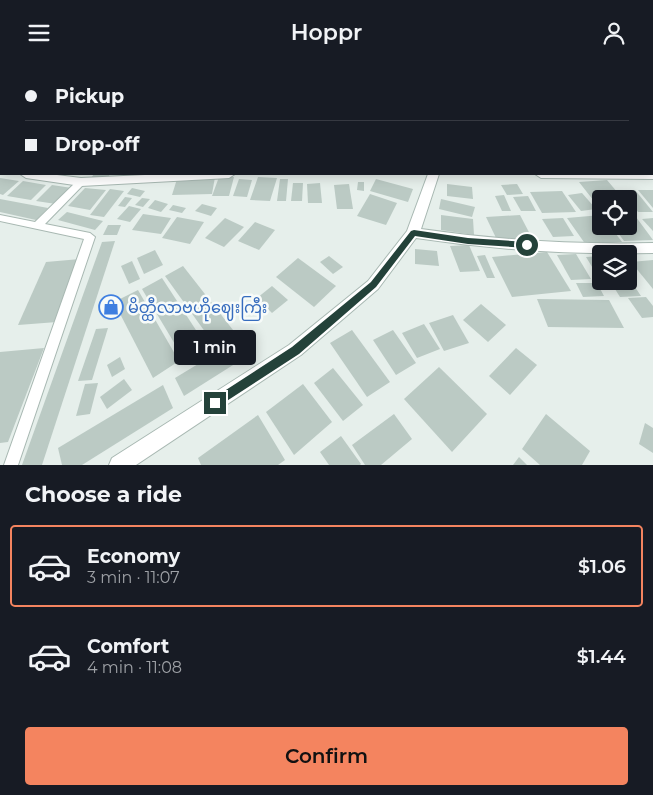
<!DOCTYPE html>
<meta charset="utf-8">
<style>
:root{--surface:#171b24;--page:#20242c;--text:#f1f3f6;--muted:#9ea1a6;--line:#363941;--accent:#f4845f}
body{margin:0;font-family:Montserrat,"Noto Sans Myanmar",sans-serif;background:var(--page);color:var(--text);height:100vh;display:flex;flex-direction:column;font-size:19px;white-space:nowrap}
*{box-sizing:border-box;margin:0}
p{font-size:16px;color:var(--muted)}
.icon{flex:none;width:28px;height:28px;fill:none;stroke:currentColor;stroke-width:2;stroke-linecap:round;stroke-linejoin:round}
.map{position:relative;height:400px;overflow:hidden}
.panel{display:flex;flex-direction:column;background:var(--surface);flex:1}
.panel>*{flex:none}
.top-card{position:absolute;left:0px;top:0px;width:654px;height:110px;box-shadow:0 2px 12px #0003;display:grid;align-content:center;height:110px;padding:0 25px;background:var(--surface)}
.buttons{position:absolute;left:592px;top:125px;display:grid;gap:10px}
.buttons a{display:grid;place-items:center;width:45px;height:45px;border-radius:5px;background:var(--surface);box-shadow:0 2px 12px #0003;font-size:25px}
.end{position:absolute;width:22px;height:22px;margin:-11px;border:6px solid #24423a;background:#fff;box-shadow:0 0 0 2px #fff}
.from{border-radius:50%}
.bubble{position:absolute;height:35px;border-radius:5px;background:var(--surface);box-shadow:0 2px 12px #0003;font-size:16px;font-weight:600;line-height:35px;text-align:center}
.top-card b{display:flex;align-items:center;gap:18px;height:48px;font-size:19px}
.top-card b+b{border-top:1px solid var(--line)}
.top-card i{width:12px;height:12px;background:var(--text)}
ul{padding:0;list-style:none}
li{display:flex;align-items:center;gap:15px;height:82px;margin:0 10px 8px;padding:0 15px;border:2px solid transparent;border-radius:5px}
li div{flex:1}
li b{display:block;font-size:19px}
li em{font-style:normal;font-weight:600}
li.selected{border-color:var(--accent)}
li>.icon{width:45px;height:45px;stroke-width:1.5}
h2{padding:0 25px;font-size:22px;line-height:60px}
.primary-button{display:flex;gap:10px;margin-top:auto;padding:10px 25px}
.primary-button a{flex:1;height:58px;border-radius:5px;background:var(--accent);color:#111;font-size:20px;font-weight:600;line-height:58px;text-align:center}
header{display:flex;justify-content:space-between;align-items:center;height:65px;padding:0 25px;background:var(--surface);font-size:22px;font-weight:600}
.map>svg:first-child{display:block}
.building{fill:#bbcac4}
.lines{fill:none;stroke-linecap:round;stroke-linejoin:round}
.pedestrian-casing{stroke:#a8b8b2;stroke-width:2}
.minor-casing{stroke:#a8b8b2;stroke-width:2}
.trunk-casing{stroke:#c2cac8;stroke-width:3}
.pedestrian{fill:#fff;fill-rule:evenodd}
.minor{fill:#fff;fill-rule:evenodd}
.trunk{fill:#4c8a7c;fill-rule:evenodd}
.route{fill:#24423a}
.labels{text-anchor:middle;stroke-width:5;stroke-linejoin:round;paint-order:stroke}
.shop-label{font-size:16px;fill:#366cbe;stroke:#f7fbf9;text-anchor:start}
</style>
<header><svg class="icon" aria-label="menu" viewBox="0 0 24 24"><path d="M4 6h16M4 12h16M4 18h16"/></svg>Hoppr<svg class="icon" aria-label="person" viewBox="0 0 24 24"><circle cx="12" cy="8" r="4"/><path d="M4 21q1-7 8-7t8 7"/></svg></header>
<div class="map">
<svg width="653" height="400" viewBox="0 0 653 400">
<rect width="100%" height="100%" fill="#e6efeb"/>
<g class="building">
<path d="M94 109H110L108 113H91Z"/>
<path d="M215 112 212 129 172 130 177 114Z"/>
<path d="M219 112H234L229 131H212Z"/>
<path d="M258 112 277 113 270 136 250 135Z"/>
<path d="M0 113 19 116 3 130 0 129Z"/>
<path d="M239 114 252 115 247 132 233 131Z"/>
<path d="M280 114H288L286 136H277Z"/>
<path d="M376 114 413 124 408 137 370 126Z"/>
<path d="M607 115 623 134H601V145L579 117Z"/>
<path d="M23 116 46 120 31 135 7 131Z"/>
<path d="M358 117H364V126L357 125Z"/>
<path d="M293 118H303L302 136H291Z"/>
<path d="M320 118 322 138H308L307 119Z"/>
<path d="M349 119 353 144H337L334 120Z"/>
<path d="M447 119 472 122 473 134 447 131Z"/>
<path d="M517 119 523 129 507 130 501 120Z"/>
<path d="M52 120 72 123 56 139 36 136Z"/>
<path d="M85 123 106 125 90 145 68 141Z"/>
<path d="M132 123 145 126 140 132 127 129Z"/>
<path d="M110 124 124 126 104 152 90 150Z"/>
<path d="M621 125H635L653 147H638Z"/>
<path d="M638 125H653V143Z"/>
<path d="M562 126 576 147 542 148 530 127Z"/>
<path d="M582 128 596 144 581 146 568 130Z"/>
<path d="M370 129 397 138 386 160 357 151Z"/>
<path d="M504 130 511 146H502L495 131Z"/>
<path d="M528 131 536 146H521L513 132Z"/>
<path d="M125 132 132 133 125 142 118 141Z"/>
<path d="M142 133 150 134 143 142 135 140Z"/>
<path d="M0 134 48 143 36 155 0 147Z"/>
<path d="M441 134 475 142 472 152 439 144Z"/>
<path d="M155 135 168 139 161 147 148 143Z"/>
<path d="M202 139 217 143 211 151 195 146Z"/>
<path d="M173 140 186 143 182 148 169 145Z"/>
<path d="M129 141 141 144 130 157 117 154Z"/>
<path d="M67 147 103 156 95 165 58 155Z"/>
<path d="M143 149 171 153 161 169 132 165Z"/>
<path d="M441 150 473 154 474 170 441 165Z"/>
<path d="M520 150 532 173 497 175 486 152Z"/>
<path d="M601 150V161H610L622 177 586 180 567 153Z"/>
<path d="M177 152 204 157 190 179 162 173Z"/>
<path d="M629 152H636L653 175 624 176 613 161H629Z"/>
<path d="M225 153 244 162 224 182 205 173Z"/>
<path d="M563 153 574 171 553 172 542 154Z"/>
<path d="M653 153V166L642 154Z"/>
<path d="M255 157 275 165 259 185 238 176Z"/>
<path d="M108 160H121L117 170H103Z"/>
<path d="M115 176 42 400H22L102 177Z"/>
<path d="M469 180 480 206 460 207 450 181Z"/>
<path d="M415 184 437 186 439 201 415 199Z"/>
<path d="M155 185 163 200 144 209 137 193Z"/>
<path d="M547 187 571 226 512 232 492 192Z"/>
<path d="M576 189 591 214 571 215 557 190Z"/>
<path d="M485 190 495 213H487L477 191Z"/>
<path d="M329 191 343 202 333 209 320 197Z"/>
<path d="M601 191V210H597L586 192Z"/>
<path d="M298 193 336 221 314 242 276 212Z"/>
<path d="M80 194 57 257 18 260 46 197Z"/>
<path d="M653 195V224L631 197Z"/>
<path d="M132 196 140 214 129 219 121 201Z"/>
<path d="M183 201 233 265 213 278 165 211Z"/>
<path d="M162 213 207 282 185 296 142 224Z"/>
<path d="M629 213 641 231 620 232 610 216H629Z"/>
<path d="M576 218H597L604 231 583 232Z"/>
<path d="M272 221 288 235 272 248 257 233Z"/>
<path d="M138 225 179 296 153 313 114 237Z"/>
<path d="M646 232 653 241V252L642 253 628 233Z"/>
<path d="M537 234 609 235 624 263 548 262Z"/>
<path d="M481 239 506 260 488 277 463 255Z"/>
<path d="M453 250 469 278 444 286 429 258Z"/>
<path d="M424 259 440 284 417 293 402 268Z"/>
<path d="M108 263 92 315 78 316 96 264Z"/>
<path d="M352 265 390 317 367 332 330 278Z"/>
<path d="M393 265 416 298 396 310 373 275Z"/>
<path d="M231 279 241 295 184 331 175 313Z"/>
<path d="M44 283 8 377 0 378V287Z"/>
<path d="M516 283 537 300 510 330 489 311Z"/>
<path d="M120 292 125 304 112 312 107 300Z"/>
<path d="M439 302 487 349 452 387 404 334Z"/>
<path d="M333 303 363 340 343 356 314 318Z"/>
<path d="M124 314 132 325 107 344 100 332Z"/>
<path d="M98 318 90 349 76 351 85 319Z"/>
<path d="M303 319 332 357 294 390 266 347Z"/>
<path d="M163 320 173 343 82 400H62L58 383Z"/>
<path d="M394 349 412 374 381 400H365L352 380Z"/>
<path d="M546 349 590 386 582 400H540L522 384Z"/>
<path d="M258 350 285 395 278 400H201L198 393Z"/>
<path d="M645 358 653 363V388L639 379Z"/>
<path d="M341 371 361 399 360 400H329L320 387Z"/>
<path d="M519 392 527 400H513Z"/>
</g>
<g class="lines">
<g class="pedestrian-casing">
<path id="pedestrian" d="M81 114 84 115V119L45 159 90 168 95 172 18 400H4L84 174 0 156V150L35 157 78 115Z"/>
</g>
<g class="minor-casing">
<g id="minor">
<path d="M407 0H415L416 1H408Z"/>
<path d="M558 0H566L567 1H559Z"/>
<rect x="0" y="10" width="1" height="4"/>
<rect x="652" y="13" width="1" height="6"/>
<rect x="652" y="51" width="1" height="6"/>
<path d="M0 101 1 102V109H0Z"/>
<path d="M653 106V114L541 113 535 109H652Z"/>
<path d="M20 109H49L81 113 166 109H235L229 113 81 121 26 113Z"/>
<path d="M428 109H439L421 164C498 175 575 180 653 178V188C573 190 495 185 416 173L378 224 301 290 136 400H109L112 393 289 280 368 216 407 166Z"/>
</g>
</g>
<g class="trunk-casing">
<rect id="trunk" x="37" y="0" width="25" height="1"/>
</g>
<use href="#pedestrian" class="pedestrian"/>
<use href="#minor" class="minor"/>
<use href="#trunk" class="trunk"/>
</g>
<path class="route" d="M414 165 468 173 527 177 531 180 527 183 468 179 415 171 376 222 299 289 219 341 215 343 212 341 210 338 212 334 292 282 371 217 411 166Z"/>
<defs>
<g id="shop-ring" transform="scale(1.25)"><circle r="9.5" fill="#f7fbf9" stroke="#3f7fe0" stroke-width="1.5"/><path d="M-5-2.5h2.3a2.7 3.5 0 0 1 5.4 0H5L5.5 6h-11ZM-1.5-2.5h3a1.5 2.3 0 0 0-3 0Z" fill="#3f7fe0"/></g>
</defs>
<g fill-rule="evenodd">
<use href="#shop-ring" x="111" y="242"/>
</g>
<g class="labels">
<g class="shop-label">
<text x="128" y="248">မိတ္ထီလာဗဟိုဈေးကြီး</text>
</g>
</g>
</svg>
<div class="buttons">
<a><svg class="icon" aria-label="locate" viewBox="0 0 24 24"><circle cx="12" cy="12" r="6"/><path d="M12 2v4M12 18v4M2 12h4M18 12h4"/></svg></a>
<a><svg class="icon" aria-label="layers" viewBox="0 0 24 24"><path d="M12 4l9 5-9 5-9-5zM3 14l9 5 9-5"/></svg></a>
</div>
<i class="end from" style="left:527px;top:180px"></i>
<i class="end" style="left:215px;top:338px"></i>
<div class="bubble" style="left:174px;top:265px;width:82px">1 min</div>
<div class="top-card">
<b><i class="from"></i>Pickup</b>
<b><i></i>Drop-off</b>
</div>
</div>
<section class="panel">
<h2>Choose a ride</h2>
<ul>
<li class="selected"><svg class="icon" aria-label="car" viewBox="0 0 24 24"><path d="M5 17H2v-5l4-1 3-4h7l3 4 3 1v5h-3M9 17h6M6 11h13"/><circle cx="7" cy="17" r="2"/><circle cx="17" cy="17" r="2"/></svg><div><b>Economy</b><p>3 min · 11:07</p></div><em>$1.06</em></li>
<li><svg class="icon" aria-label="car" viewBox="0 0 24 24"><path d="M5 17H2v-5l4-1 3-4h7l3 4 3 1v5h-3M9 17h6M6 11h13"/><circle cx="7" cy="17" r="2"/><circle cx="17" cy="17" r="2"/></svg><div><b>Comfort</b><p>4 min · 11:08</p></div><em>$1.44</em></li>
</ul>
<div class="primary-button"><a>Confirm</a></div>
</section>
